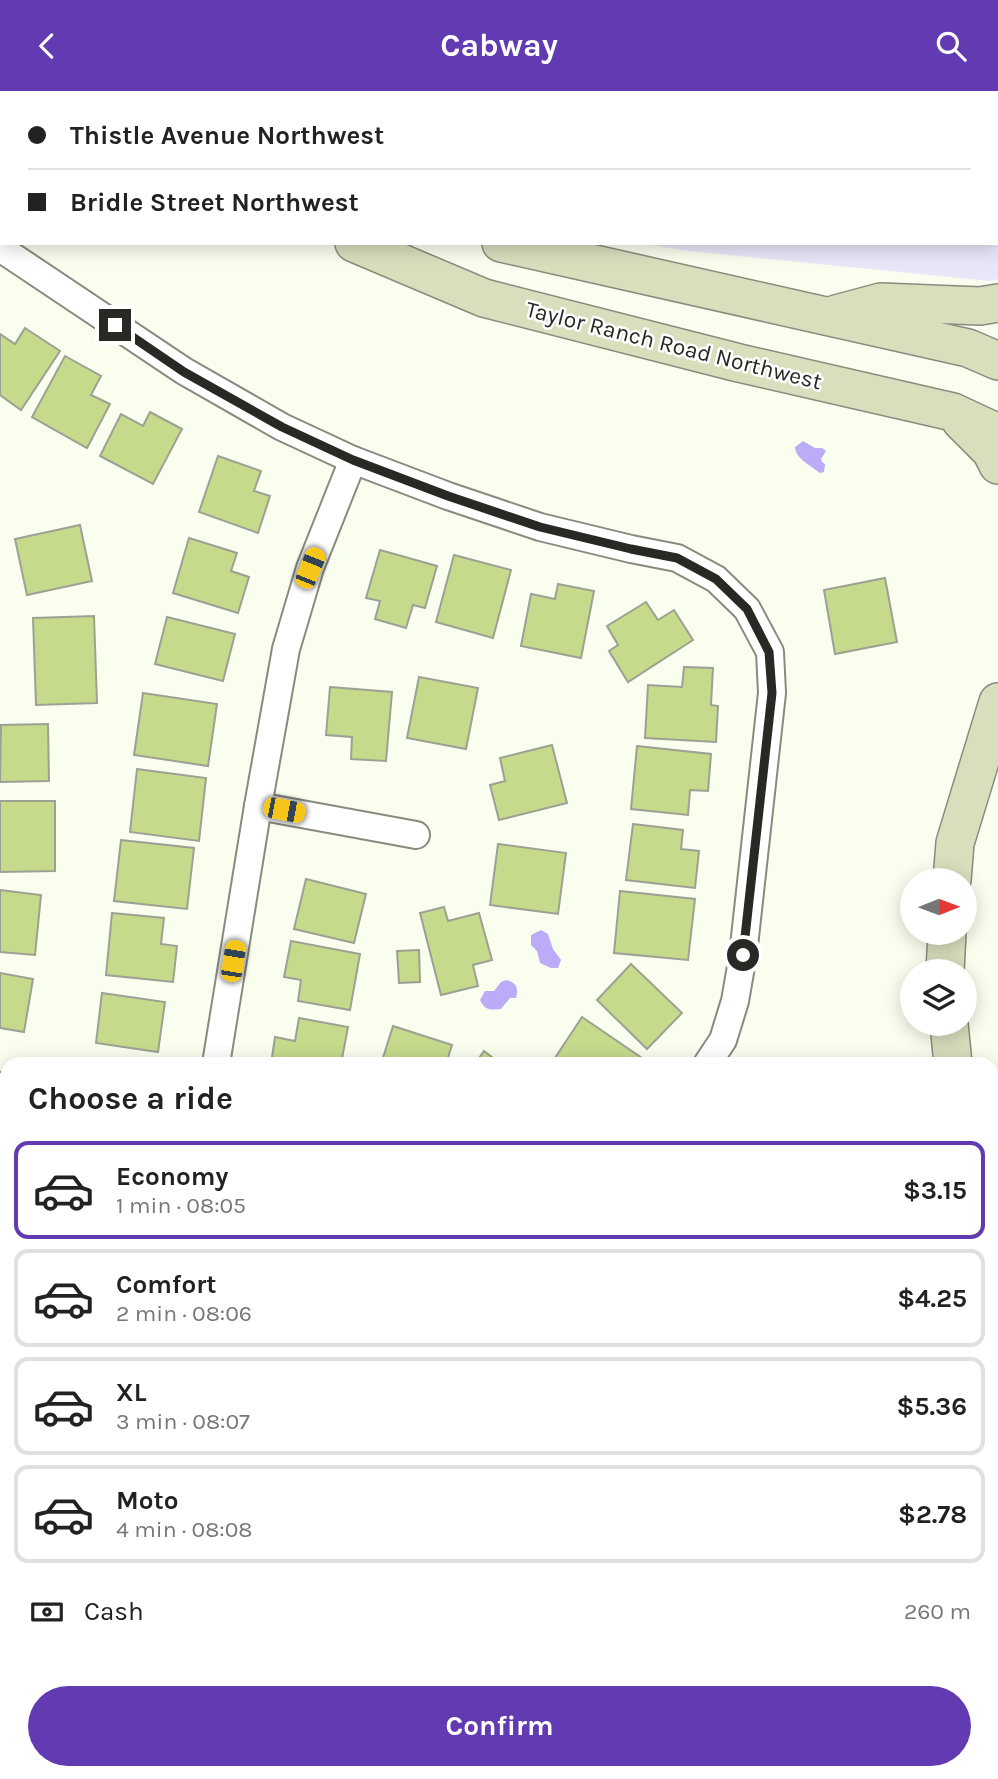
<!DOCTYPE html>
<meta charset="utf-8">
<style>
:root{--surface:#fff;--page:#f2f2f2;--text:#222;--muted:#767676;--line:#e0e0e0;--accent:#623bb3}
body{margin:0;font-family:Karla,sans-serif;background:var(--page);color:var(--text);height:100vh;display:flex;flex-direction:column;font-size:26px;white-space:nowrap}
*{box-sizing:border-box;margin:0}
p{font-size:23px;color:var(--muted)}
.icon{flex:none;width:38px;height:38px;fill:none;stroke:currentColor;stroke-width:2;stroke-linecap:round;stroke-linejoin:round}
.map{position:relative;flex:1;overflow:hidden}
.panel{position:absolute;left:0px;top:966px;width:999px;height:723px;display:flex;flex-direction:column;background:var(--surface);border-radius:21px 21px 0 0;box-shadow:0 4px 18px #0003}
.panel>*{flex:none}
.hud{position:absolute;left:0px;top:0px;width:999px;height:154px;box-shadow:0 4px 18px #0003;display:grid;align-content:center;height:154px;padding:0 28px;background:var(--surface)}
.needle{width:46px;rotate:89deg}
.fabs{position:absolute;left:900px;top:777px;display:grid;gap:14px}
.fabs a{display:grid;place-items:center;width:77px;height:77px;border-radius:50%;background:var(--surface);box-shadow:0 4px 18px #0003;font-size:35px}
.end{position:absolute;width:32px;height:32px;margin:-16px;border:9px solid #282924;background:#fff;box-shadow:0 0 0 4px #fff}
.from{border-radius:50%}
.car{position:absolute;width:21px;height:42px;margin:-21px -10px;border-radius:9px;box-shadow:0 0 5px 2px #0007;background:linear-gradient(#f5c518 24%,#345 0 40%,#f5c518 0 76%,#345 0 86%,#f5c518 0)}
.hud b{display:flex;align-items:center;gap:24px;height:66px;font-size:26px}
.hud b+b{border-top:2px solid var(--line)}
.hud i{width:18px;height:18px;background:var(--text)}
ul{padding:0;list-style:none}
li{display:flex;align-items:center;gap:21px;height:98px;margin:0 14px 10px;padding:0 14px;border:4px solid var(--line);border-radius:14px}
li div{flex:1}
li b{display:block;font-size:26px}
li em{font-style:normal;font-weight:700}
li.active{border-color:var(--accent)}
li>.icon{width:63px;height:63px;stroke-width:1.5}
h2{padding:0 28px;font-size:32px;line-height:84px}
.pay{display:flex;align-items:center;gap:18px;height:77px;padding:0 28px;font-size:26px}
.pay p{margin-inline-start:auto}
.button{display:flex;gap:14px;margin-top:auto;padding:14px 28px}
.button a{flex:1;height:80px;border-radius:42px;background:var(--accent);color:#fff;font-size:28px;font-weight:700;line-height:80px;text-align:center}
header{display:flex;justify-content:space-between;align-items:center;height:91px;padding:0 28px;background:var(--accent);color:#fff;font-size:32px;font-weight:700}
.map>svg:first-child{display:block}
.green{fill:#e9e6fa}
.water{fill:#bcacf7}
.building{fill:#c5db8b;stroke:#9ca193;stroke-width:2}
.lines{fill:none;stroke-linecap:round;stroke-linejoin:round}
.street-casing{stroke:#888c7e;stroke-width:30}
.secondary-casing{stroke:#888c7e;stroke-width:40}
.path{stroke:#b9bdb0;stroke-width:4.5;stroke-dasharray:3.5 5;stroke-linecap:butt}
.street{stroke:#fff;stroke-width:26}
.secondary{stroke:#d7dfbd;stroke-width:37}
.route{stroke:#282924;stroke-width:9}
.labels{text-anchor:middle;stroke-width:5;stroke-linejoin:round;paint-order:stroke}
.street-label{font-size:23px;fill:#282924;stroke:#fff}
</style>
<header><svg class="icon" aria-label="back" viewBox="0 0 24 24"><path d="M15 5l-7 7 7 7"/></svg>Cabway<svg class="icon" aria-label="search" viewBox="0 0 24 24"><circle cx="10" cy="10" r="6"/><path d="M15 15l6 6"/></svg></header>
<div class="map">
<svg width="998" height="1688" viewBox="0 0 998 1688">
<rect width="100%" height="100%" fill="#f9feee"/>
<path class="green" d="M221 0H998V188L990 190 689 160 637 152H998V2H223Z"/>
<g class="water">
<path d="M803 350 815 357H822L826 360 821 368 822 371 825 373 824 381 820 382C811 375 795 367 795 356Z"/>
<path d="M541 839 548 843 553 858 561 869 558 877H551L540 872 537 860 531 854V844Z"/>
<path d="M506 889C516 891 519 897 516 907H510L501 918C491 919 485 920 480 909L485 900H494L501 891Z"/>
</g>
<g class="building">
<path d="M25 237 60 260 21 319 0 304V243L15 253Z"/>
<path d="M65 265 101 285 91 304 110 313 87 357 32 326Z"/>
<path d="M150 321 182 338 153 393 100 365 121 323 143 335Z"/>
<path d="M218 365 261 380 254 400 270 405 258 442 199 421Z"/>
<path d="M80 434 92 490 27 504 15 448Z"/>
<path d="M189 447 237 462 231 480 249 486 238 522 173 502Z"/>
<path d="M380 459 437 475 425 517 413 514 406 537 375 528 380 510 366 507Z"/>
<path d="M454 464 511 479 493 547 436 531Z"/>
<path d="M885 487 897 551 835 563 824 499Z"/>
<path d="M558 493 594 500 581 567 521 555 531 503 555 508Z"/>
<path d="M646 511 658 529 674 519 693 549 628 591 609 560 618 554 607 535Z"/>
<path d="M94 525 97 612 36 614 33 527Z"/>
<path d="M167 526 235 543 223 590 155 573Z"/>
<path d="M684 576 713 577 711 614 718 615 716 651 645 647 648 594 682 596Z"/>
<path d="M419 586 478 597 466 658 407 647Z"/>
<path d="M330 596 392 601 386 670 351 668 352 646 326 644Z"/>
<path d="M143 602 217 613 208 675 134 664Z"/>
<path d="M48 633 49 690 0 691 1 634Z"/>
<path d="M552 654 567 712 499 729 490 694 505 690 500 667Z"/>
<path d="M637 655 711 663 708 700 690 699 688 724 631 718Z"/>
<path d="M137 678 206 687 199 750 130 741Z"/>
<path d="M0 710H55V780L0 781Z"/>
<path d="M633 733 683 739 681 758 699 760 695 797 626 789Z"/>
<path d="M121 749 194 757 187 818 114 810Z"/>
<path d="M498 753 566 762 558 823 490 814Z"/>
<path d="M306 788 366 803 354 852 294 838Z"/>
<path d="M0 799 41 804 35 864 0 861Z"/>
<path d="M620 800 695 808 688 869 614 862Z"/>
<path d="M444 816 448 830 479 822 492 869 473 874 478 895 441 904 420 822Z"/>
<path d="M112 822 164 827 161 853 177 855 173 891 106 884Z"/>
<path d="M291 850 360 863 350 919 298 910 301 889 284 886Z"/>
<path d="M419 859 420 891 399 892 397 860Z"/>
<path d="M631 873 682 922 647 958 597 909Z"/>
<path d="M0 882 33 888 24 941 0 937Z"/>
<path d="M102 902 165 911 158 961 96 952Z"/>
<path d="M582 926 642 967 638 973H551Z"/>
<path d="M299 927 348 936 341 973H271L275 946 295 950Z"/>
<path d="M393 935 452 954 446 973H381Z"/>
<path d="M484 960 501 973H475Z"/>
</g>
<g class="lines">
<g class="street-casing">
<g id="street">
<path d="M0 157 184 280 282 336 353 369 448 405 540 436 631 458 677 467 716 488 747 518 770 561 772 602 743 864 735 910 723 949 707 973"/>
<path d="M258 715 416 744"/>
<path d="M216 973 258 715 286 558 310 477 353 369"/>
<path d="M0 995 7 996"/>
<path d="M992 1213 998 1209"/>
<path d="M992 1506 998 1510"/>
<path d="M233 1682 241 1688"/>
<path d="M901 1682 910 1688"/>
</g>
</g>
<g class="secondary-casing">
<g id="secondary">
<path d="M113 0 115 2"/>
<path d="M214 0 216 2"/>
<path d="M354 152 484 207 739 272 953 321 998 342"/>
<path d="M501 152 968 257 998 270"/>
<path d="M836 223 881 211 980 215 998 212"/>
<path d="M961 330 991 360 998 374"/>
<path d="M952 789 955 752 998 611"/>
<path d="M945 880 947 842"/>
<path d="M949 933 953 973"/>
<path d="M992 1133 998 1148"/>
</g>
</g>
<path class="path" d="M625 0 629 2"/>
<use href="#street" class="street"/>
<use href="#secondary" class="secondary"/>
</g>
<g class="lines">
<path class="route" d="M115 234 184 281 282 336 353 369 448 405 540 436 631 458 677 467 716 488 747 518 769 561 772 602 743 864"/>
</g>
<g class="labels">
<g class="street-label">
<text transform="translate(674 254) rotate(14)" y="8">Taylor Ranch Road Northwest</text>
</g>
</g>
</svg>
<div class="fabs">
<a><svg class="needle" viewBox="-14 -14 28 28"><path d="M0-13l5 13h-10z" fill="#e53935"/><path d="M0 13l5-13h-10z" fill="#767676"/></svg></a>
<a><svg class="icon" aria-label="layers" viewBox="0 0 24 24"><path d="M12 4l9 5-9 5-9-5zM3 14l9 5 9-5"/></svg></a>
</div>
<i class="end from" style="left:743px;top:864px"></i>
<i class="end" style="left:115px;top:234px"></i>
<i class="car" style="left:310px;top:477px;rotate:22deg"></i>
<i class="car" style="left:284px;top:719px;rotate:101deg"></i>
<i class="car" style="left:233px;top:870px;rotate:9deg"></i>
<div class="hud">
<b><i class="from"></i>Thistle Avenue Northwest</b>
<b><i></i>Bridle Street Northwest</b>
</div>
<section class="panel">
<h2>Choose a ride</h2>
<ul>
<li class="active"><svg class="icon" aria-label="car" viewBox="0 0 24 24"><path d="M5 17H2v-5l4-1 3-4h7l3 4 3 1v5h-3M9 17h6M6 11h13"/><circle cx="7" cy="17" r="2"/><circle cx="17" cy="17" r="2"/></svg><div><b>Economy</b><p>1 min · 08:05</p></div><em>$3.15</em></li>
<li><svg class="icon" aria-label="car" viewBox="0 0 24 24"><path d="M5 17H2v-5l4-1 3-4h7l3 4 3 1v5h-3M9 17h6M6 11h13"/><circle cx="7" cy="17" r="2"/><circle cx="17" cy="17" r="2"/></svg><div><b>Comfort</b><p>2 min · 08:06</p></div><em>$4.25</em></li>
<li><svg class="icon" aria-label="car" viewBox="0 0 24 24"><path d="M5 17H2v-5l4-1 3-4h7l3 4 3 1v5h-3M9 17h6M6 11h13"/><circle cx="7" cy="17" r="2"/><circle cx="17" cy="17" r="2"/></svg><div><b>XL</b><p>3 min · 08:07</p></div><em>$5.36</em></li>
<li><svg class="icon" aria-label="car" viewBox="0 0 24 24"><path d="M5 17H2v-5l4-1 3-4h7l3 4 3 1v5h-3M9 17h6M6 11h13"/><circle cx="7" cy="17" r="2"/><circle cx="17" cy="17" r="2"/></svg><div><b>Moto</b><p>4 min · 08:08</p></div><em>$2.78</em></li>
</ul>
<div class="pay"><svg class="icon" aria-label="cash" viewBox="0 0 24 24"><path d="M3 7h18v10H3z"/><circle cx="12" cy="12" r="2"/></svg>Cash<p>260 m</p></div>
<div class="button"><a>Confirm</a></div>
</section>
</div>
